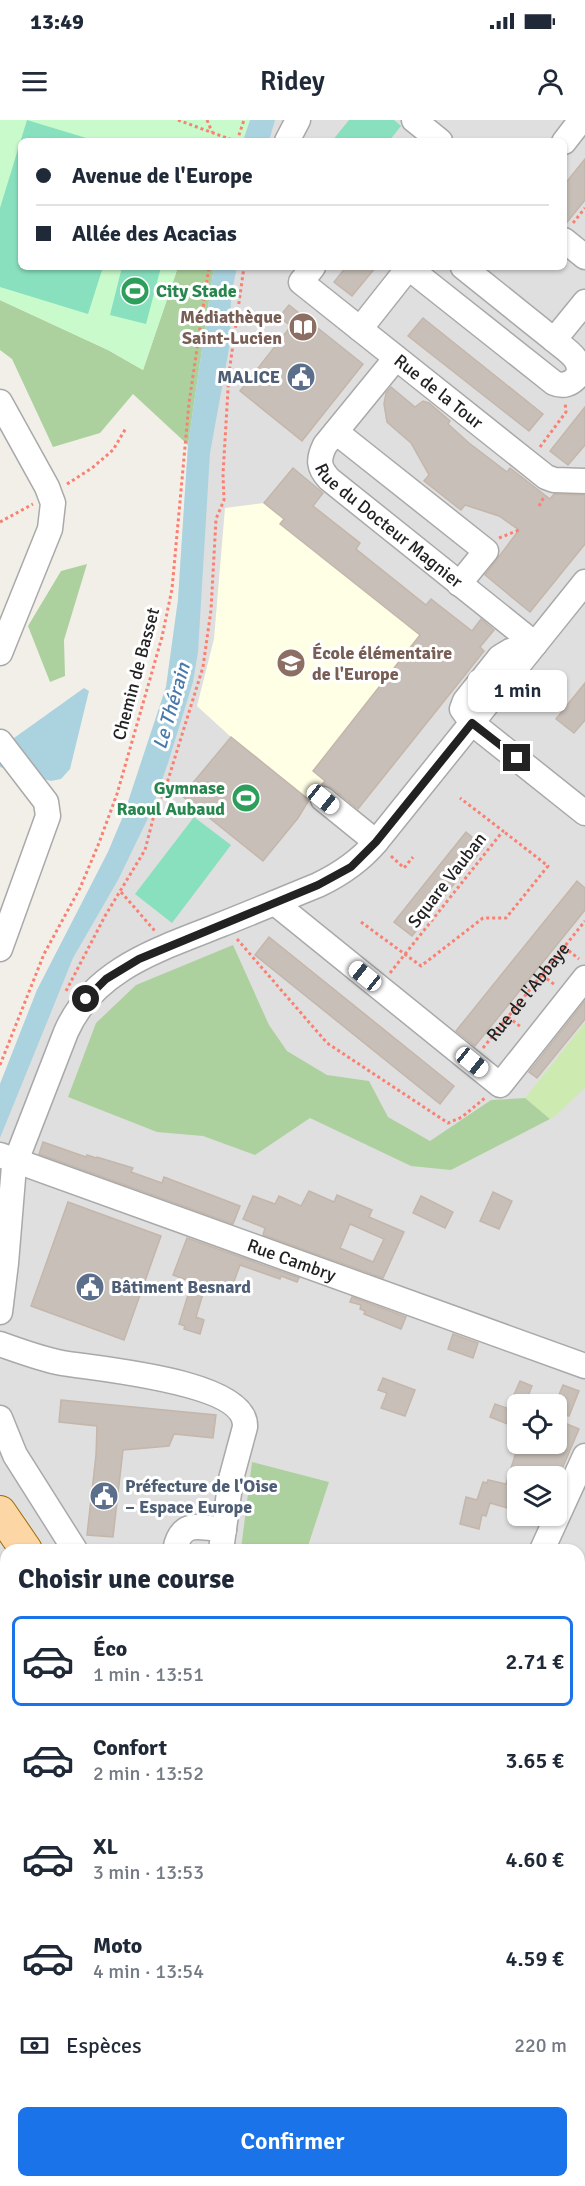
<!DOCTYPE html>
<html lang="fr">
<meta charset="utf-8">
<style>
:root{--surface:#fff;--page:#f6f6f7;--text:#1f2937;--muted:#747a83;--line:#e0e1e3;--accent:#1a73e8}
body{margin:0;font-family:Signika,sans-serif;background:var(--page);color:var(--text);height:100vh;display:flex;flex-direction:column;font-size:22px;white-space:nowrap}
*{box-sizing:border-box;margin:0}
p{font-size:20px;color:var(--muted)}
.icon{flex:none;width:33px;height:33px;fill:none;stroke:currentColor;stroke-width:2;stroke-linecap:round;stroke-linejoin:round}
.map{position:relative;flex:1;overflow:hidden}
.details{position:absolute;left:0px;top:1424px;width:585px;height:644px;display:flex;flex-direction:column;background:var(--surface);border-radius:18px 18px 0 0;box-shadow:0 2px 4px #0004}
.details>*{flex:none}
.banner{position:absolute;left:18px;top:18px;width:549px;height:132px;border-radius:9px;box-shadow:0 2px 4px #0004;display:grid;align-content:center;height:132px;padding:0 18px;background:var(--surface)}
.controls{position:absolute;left:507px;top:1274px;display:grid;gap:12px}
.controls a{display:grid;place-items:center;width:60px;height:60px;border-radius:9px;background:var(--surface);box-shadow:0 2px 4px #0004;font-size:30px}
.end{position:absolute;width:27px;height:27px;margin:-14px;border:8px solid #222;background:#fff;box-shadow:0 0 0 3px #fff}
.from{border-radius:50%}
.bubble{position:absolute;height:42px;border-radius:9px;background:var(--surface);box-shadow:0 2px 4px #0004;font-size:20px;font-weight:600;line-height:42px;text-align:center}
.car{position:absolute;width:18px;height:36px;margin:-18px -9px;border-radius:8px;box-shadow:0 0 4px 2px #0007;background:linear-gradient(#fff 24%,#345 0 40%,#fff 0 76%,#345 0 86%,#fff 0)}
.banner b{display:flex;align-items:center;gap:21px;height:57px;font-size:22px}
.banner b+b{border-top:2px solid var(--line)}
.banner i{width:15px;height:15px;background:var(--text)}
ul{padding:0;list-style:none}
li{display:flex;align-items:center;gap:18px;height:90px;margin:0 12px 9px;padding:0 6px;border:3px solid transparent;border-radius:9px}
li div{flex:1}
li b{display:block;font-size:22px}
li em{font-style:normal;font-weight:600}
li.current{border-color:var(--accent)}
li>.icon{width:54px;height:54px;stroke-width:1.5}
h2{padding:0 18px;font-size:27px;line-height:72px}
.pay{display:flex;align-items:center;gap:15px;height:66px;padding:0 18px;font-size:22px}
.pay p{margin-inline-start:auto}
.primary-button{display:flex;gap:12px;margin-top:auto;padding:12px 18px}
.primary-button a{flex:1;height:69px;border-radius:9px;background:var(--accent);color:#fff;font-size:24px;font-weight:600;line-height:69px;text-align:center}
.status{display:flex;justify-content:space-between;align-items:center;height:42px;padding:0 30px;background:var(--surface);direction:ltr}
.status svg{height:16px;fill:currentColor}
header{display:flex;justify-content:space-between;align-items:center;height:78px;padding:0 18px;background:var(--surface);font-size:27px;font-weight:600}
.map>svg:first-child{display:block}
.residential{fill:#e0dfdf;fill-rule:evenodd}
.education{fill:#ffffe5}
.grass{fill:#cdebb0}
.forest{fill:#add19e}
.park{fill:#c8facc}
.pitch{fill:#88e0be}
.water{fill:#aad3df}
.building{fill:#c7bfb8;stroke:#c4b6ab;stroke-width:1.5;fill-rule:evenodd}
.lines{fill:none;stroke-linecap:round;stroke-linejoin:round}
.minor-casing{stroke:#a9a9a9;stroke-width:27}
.major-casing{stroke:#a06b00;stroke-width:34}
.path{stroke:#fa8072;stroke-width:3;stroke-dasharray:3 3;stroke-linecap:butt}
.minor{stroke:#fff;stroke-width:24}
.major{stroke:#fcd6a4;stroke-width:32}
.route{stroke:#222;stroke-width:8}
.labels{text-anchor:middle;stroke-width:6;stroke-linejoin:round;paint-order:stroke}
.leisure-label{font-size:18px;font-weight:bold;fill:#27864d;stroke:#fff;text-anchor:start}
.education-label{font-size:18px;font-weight:bold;fill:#785e54;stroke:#fff;text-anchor:end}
.service-label{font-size:18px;font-weight:bold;fill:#4e5e75;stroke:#fff;text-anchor:start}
.street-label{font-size:18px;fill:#222;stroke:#fff}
.water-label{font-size:20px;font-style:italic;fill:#4a7aab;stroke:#fff}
</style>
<div class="status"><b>13:49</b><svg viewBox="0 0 49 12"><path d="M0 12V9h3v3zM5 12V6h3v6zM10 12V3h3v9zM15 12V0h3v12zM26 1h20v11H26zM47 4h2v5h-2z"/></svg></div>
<header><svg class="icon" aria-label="menu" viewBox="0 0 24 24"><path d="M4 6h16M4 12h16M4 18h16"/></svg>Ridey<svg class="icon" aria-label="person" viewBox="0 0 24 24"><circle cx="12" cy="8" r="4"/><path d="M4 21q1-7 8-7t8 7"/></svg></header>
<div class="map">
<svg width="585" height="2066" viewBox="0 0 585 2066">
<rect width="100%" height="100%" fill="#f2efe9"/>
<path class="residential" d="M250 0H585V2066H0V964L37 870 108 732 124 694 166 567 178 480 188 325 214 147H564V21H243ZM518 1284H556V1323H518ZM518 1356H556V1395H518ZM6 1430H579V2061H6Z"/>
<g class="education">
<path d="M264 383 324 403 329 398 360 423 356 429 426 485 431 479 469 509 464 515 484 531 354 695 319 668 310 680 231 617 197 586 214 519 225 388Z"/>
<path d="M0 1670H6V2061H269L271 2066H0Z"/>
</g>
<path class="grass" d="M585 903V968L555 996 550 999 525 978Z"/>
<g class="forest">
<path d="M178 147H214L188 325 133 274 100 313 53 327 12 239 0 230V180L108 230 143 250Z"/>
<path d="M87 444 64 520 65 556 50 562 28 506 61 451Z"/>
<path d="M233 825 269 905 287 931 327 955 369 961 388 997 430 1021 491 980 525 978 550 999 451 1050 411 1046 310 998 255 1035 203 1016 157 1012 68 977 96 903 136 865Z"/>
<path d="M252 1342 329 1362 307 1429H241Z"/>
</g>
<path class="park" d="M0 0H250L243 21H21V147H178L143 250 108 230 0 180Z"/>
<g class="pitch">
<path d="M27 0 96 21H21V147H103L88 194 0 167V88Z"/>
<path d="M349 0H394L401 6 389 21H332Z"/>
<path d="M122 147H161L146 204 110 195Z"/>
<path d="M194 697 231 725 172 803 135 774Z"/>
</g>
<g class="water">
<path d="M250 0H275L269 21H243Z"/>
<path d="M214 147H237L231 176 230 223 210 333 198 532 193 562 168 643 150 694 118 760 73 838 0 1018V964L37 870 108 732 124 694 166 567 178 480 188 325Z"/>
<path d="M84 568 89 571 70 649 61 659 51 661 0 647V628Z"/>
</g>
<g class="building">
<path d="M585 39V80L564 106V65Z"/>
<path d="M346 147H376L352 176 334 162Z"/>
<path d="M289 185 363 244 302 321 240 271 291 206 279 197Z"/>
<path d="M423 198 543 294 529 311 408 216Z"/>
<path d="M391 267 415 287 423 281 429 283 450 301 448 304 469 323 507 352 510 348 550 379 554 374 585 375V424L530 492 485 455 519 410 499 396 465 385 461 390 424 361 429 355 411 323 387 302 384 284 386 273Z"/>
<path d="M585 287V325L568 345 550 331Z"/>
<path d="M293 348 323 373 313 386 360 423 356 429 426 485 431 479 472 511 481 499 494 510 480 527 484 531 358 689 332 668 321 665 325 661 313 651 420 515 280 404 284 399 264 383Z"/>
<path d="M585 563V600L574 613 556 599Z"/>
<path d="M231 617 309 680 298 698 263 741 182 676Z"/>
<path d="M466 712 484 727 412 816 394 802Z"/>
<path d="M577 761 585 768V790L475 926 456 911Z"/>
<path d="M269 817 454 966 440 984 255 835Z"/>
<path d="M585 881V899L537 958 529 952Z"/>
<path d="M43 1022 86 1037 87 1035 96 1038 97 1037 133 1048 131 1052 162 1063 164 1057 240 1086 233 1104 39 1034Z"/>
<path d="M309 1071 334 1082 337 1075 372 1090 369 1097 404 1112 383 1158 263 1115 265 1108 243 1099 253 1076 275 1084 279 1076 301 1086ZM350 1104 384 1119 373 1142 340 1128Z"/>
<path d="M493 1072 512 1081 499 1109 480 1101Z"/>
<path d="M421 1076 453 1092 445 1108 413 1093Z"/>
<path d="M68 1082 161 1116 124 1220 31 1186Z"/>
<path d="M187 1118 299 1158 297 1162 281 1156 280 1159 240 1145 229 1175 205 1167 196 1197 204 1200 200 1214 184 1209 185 1206 179 1204 192 1162 173 1155Z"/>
<path d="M352 1177 406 1197 401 1209 364 1194 365 1191 360 1189 361 1185 350 1182Z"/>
<path d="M453 1214 478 1223 473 1238 448 1229Z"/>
<path d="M383 1258 415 1270 405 1296 381 1288 387 1273 378 1270Z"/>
<path d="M520 1261 532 1266 525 1284H510Z"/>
<path d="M563 1265 579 1271 569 1296 556 1292V1282Z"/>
<path d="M61 1280 216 1295 213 1318 174 1314 169 1326 123 1330 113 1417 87 1415 96 1335 97 1306 59 1302Z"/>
<path d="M495 1284 518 1292V1308L490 1297Z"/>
<path d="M567 1304 579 1309 559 1356H518V1391L490 1383 486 1396 482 1395 479 1409 460 1404 466 1377 477 1380 483 1362 487 1363 488 1360 506 1364 519 1323H538L546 1326 547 1323H560L558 1322Z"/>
</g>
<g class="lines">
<g class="minor-casing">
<g id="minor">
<path d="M414 0 440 21"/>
<path d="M287 21 298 0"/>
<path d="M564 22 581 0"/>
<path d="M564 120 585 137"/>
<path id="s2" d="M313 147 301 162 546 357 554 360 585 361"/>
<path d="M463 147 554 220 585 182"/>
<path d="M409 148 554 263C563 267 571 264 577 257 585 240 566 230 554 220"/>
<path d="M360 209 409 147"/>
<path id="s3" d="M396 238 325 325C318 339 318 347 329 359L535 524"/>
<path d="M0 282 47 367 53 383 50 409 0 533"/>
<path d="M336 312 486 431 459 464"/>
<path d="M535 524 510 531 500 537 465 581 462 589 472 603 585 693"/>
<path d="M0 622 46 682 48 696 0 829"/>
<path d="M323 679 376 722"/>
<path d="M275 783 500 965 585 858"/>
<path id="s4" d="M0 1035 585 1246"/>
<path d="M0 1192 6 1143 14 1046 66 912C94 848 161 829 220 805 253 792 286 778 318 765 341 754 360 741 376 722L585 462"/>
<path d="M0 1224C20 1231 41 1239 62 1243 96 1249 248 1261 245 1307L231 1359 221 1430"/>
<path d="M0 1298 15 1335 75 1430"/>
<path d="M175 1430C181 1399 200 1407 224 1410"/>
<path d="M542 1430 585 1336"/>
<path d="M0 1504 6 1513"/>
<path d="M0 1639 6 1640"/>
<path d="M0 1966H6"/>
</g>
</g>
<g class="major-casing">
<g id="major">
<path d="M0 1392 26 1430"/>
<path d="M286 2061 288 2066"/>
</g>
</g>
<g class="path">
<path d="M178 0 235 21"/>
<path d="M207 0 212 12"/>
<path d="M237 21 244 0"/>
<path d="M573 103 585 88"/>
<path d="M540 327 566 292 565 282"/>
<path d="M67 364 92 348 113 330 126 308"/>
<path d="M539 386 544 377"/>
<path d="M0 402 33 384"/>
<path d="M499 418 519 410"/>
<path d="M391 736 404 748 413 737"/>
<path d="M121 772 155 811"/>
<path d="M361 802 421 846 483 798H506L548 746 503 711"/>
<path d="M237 819 327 923 448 1003 462 997 486 977"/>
<path d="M564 827 579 839"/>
<path d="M390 853 503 711 460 678"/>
<path d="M542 855 555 865"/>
<path d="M66 871 105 796 145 730 153 699 163 676 203 547 211 490 216 399 224 380 223 354 229 253 244 147"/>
<path d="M508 897 521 907"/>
<path id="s1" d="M483 928 585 801"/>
<path d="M0 945 44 834 80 768 99 723 117 674 162 517 172 469 189 283 209 147"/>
</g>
<use href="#minor" class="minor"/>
<use href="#major" class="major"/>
</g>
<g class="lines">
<path class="route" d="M86 879 106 859 139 839 318 765 351 747 376 722 472 603 517 638"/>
</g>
<defs>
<g id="stadium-disc" transform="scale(1.5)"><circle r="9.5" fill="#2e9e5b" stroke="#fff"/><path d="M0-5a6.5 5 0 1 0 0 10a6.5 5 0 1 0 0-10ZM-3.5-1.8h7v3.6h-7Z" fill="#fff"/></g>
<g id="library-disc" transform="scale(1.5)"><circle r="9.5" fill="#8d6e63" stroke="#fff"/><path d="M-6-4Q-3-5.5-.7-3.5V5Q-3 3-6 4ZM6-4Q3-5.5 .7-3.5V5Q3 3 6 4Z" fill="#fff"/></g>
<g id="civic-disc" transform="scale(1.5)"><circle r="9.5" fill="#5c6f8a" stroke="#fff"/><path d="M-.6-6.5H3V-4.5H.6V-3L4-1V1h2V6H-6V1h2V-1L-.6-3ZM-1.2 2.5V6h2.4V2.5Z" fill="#fff"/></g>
<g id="school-disc" transform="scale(1.5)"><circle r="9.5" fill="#8d6e63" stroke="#fff"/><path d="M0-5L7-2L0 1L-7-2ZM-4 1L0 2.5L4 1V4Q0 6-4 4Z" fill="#fff"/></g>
</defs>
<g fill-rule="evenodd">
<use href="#stadium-disc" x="135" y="171"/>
<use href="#library-disc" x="303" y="207"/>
<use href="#civic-disc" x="301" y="257"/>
<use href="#school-disc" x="291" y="543"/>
<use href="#stadium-disc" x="246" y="678"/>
<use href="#civic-disc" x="90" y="1167"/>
<use href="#civic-disc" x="104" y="1376"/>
</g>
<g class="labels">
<g class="leisure-label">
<text x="156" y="177">City Stade</text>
<text x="225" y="674" text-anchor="end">Gymnase<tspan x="225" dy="21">Raoul Aubaud</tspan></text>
</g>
<g class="education-label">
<text x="282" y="203">Médiathèque<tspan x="282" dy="21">Saint-Lucien</tspan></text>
<text x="312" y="539" text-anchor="start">École élémentaire<tspan x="312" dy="21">de l'Europe</tspan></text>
</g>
<g class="service-label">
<text x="280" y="263" text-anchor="end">MALICE</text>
<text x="111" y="1173">Bâtiment Besnard</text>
<text x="125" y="1372">Préfecture de l'Oise<tspan x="125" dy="21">– Espace Europe</tspan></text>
</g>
<g class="street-label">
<text dy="6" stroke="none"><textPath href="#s2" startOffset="195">Rue de la Tour</textPath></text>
<text dy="6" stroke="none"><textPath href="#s3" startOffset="225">Rue du Docteur Magnier</textPath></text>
<text transform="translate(136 554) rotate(-75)" y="6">Chemin de Basset</text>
<text transform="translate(447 760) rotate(-52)" y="6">Square Vauban</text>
<text dy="6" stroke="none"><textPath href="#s1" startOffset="72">Rue de l'Abbaye</textPath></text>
<text dy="6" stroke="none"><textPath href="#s4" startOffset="310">Rue Cambry</textPath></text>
</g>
<g class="water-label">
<text transform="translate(171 586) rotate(-74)" y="7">Le Thérain</text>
</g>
</g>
</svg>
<div class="controls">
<a><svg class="icon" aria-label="locate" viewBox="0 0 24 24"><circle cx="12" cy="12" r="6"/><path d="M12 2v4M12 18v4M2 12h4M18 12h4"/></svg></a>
<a><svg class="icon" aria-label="layers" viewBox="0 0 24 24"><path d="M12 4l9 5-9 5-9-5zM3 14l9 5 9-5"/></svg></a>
</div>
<i class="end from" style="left:86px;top:879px"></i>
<i class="end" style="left:517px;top:638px"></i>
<div class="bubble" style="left:468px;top:550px;width:99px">1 min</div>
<i class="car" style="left:323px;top:679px;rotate:129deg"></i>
<i class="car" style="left:365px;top:856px;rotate:309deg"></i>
<i class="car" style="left:472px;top:942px;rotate:129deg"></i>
<div class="banner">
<b><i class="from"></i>Avenue de l'Europe</b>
<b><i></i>Allée des Acacias</b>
</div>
<section class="details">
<h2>Choisir une course</h2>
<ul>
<li class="current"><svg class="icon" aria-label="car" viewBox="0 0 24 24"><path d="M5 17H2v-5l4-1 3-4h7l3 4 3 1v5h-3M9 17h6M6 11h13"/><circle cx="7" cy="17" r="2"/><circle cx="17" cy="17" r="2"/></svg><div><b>Éco</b><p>1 min · 13:51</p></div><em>2.71 €</em></li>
<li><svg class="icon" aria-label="car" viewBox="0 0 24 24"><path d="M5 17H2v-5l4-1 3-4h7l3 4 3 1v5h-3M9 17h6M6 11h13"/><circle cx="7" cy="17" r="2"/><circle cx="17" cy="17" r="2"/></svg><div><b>Confort</b><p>2 min · 13:52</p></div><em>3.65 €</em></li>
<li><svg class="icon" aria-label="car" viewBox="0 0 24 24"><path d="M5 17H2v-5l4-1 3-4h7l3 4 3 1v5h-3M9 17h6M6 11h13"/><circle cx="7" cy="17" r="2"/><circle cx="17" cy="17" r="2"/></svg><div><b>XL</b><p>3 min · 13:53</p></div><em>4.60 €</em></li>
<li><svg class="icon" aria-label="car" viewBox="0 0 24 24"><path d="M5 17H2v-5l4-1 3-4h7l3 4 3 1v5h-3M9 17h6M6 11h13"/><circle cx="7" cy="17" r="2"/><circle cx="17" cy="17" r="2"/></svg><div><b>Moto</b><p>4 min · 13:54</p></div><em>4.59 €</em></li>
</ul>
<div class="pay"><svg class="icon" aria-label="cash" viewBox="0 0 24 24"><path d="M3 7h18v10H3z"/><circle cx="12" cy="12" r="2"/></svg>Espèces<p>220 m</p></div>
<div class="primary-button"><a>Confirmer</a></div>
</section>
</div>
